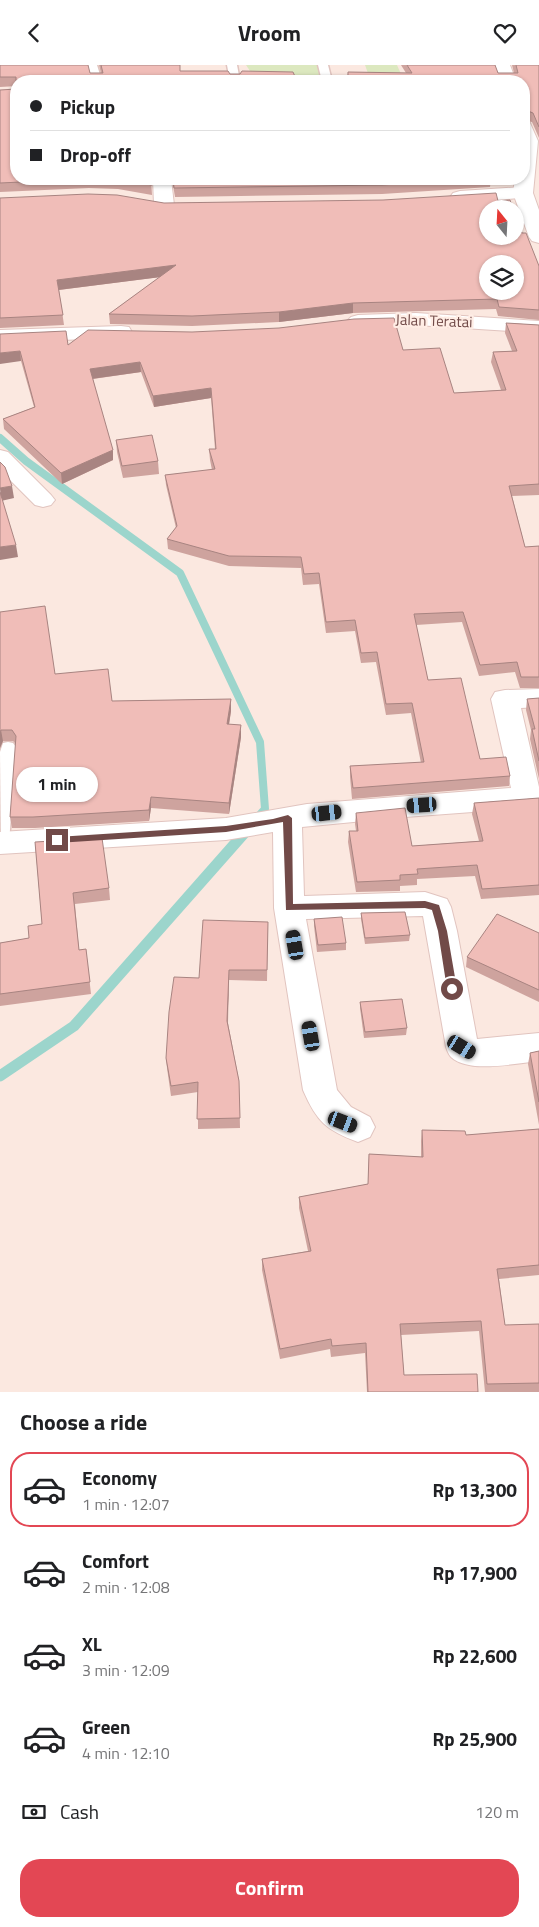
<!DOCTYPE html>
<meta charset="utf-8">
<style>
:root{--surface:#fff;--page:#f2f2f2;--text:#202124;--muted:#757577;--line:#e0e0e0;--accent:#e34754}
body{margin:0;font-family:"Titillium Web",sans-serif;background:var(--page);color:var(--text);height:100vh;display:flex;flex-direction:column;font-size:19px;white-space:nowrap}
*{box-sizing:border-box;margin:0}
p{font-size:16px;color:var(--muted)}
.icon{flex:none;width:28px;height:28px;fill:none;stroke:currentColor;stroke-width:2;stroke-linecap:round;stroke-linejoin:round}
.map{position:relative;height:1327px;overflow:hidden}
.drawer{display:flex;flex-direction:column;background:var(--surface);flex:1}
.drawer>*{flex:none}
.top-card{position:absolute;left:10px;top:10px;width:520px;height:110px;border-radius:20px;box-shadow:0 1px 4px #0004;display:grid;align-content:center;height:110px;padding:0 20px;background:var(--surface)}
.needle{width:32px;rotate:342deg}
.tools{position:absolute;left:479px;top:135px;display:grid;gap:10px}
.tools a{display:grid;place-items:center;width:45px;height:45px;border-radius:50%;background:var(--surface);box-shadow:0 1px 4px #0004;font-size:25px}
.end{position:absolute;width:22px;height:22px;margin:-11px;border:6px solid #714a48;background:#fff;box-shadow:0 0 0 2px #fff}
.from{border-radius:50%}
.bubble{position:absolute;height:35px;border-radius:18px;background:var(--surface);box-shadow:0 1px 4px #0004;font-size:16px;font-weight:700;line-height:35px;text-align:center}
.car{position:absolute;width:15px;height:30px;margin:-15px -8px;border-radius:6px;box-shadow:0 0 4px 1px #0007;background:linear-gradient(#222 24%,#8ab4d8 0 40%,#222 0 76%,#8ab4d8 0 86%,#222 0)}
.top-card b{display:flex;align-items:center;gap:18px;height:48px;font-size:19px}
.top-card b+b{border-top:1px solid var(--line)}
.top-card i{width:12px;height:12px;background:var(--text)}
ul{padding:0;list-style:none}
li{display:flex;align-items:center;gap:15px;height:75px;margin:0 10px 8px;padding:0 10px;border:2px solid transparent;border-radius:20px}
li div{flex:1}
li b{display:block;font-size:19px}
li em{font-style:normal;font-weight:700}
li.on{border-color:var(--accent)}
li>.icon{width:45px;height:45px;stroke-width:1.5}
h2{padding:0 20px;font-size:22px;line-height:60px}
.pay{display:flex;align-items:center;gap:12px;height:55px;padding:0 20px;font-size:19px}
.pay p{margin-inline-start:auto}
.action{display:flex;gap:10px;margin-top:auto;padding:10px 20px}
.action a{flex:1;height:58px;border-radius:20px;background:var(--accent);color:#fff;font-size:20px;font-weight:700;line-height:58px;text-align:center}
header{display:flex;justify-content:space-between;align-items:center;height:65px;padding:0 20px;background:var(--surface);font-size:22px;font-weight:700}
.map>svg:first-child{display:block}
.green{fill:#dce8bf}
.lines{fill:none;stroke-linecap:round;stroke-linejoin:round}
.stream-far1{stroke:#9cd5cc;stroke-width:8}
.stream{stroke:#9cd5cc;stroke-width:11}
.service-casing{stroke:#e1c4bf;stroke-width:3}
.minor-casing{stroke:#e1c4bf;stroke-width:2}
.tertiary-casing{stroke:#e1c4bf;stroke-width:2}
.service{fill:#fff;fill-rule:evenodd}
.minor{fill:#fff;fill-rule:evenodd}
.tertiary{fill:#fff;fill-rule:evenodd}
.wall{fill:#cea39e}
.shaded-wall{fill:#a88481}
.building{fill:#f0bdb8;stroke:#a88481;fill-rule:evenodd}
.route{fill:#714a48}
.labels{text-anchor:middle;stroke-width:4.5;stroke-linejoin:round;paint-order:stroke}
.far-street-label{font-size:15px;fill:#714a48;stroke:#ffede5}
</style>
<header><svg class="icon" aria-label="back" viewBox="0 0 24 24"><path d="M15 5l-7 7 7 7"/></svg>Vroom<svg class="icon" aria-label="heart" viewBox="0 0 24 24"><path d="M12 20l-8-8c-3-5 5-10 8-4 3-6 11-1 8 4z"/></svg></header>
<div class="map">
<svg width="539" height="1327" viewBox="0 0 539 1327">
<rect width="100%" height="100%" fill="#fbe8e0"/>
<g class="green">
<path d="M246 0H319L320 16 256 15Z"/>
<path d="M365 0H397L401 9 369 11Z"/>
</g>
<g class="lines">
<path class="stream-far1" d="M0 373 26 396 180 508 260 677 265 744 255 755"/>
<path class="stream" d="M0 1011 74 961 247 765"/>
<g class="service-casing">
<g id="service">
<path d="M87 0H97L102 16H92Z"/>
<path d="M227 0H237L240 16H230Z"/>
<path d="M318 0H328L332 16H322Z"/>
<path d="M8 677 13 678 16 682 9 778 7 782 1 784 0 687 3 678Z"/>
</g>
</g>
<g class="minor-casing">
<g id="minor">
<path d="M153 114H171L174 140 171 144 164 146 157 144 154 140Z"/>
<path d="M523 122 530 124 533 128 530 132 460 138 453 136 450 132 453 128 460 126Z"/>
<path d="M416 248 539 256V268L416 260 358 262 351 260 347 256 351 252 358 250Z"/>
<path d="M121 261 129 262 132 267 129 272 121 273 0 277V265Z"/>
<path d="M0 385 8 387 51 430 55 435 51 440 43 442 35 440 0 405Z"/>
<path d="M539 624V642L521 643 539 722V742L405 752 302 762 304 831 425 827 447 834 451 842 457 866 477 974 539 968V996C516 998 469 1009 451 992 449 990 447 985 446 982L423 851 306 854 337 1025 351 1042 370 1052 375 1062 370 1072 358 1077C326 1065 317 1057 303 1025L274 843 273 767 226 775 0 789V767L226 753 307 739 511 723 491 634 495 627 505 625Z"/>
</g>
</g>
<g class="tertiary-casing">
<g id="tertiary">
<path d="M492 0H510L516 16H498Z"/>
<path d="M524 57 530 58 538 76 533 128 539 145V178L532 176 529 172 513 128 515 114H524Z"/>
</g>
</g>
<use href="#service" class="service"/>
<use href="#minor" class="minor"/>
<use href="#tertiary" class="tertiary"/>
</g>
<g class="wall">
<path d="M0 0 90 8H101L99 0H180V6L230 9 0 22Z"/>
<path d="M401 0H495L498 8H514L512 0H539V73L532 57 527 56 524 45V16H347L348 7 406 8Z"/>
<path d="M0 25 151 114 152 130 118 124 89 123 0 127Z"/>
<path d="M172 114H491L490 122 382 129 175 132Z"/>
<path d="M0 133 164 138 498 136 522 168 539 201V255L498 251 496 244 353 248 279 257 192 261 110 259 109 249 160 212 59 225 64 260 0 263Z"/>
<path d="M506 258 539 260V430L512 431 525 482 539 481V623H520L515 607 479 611 462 557 416 560 428 615 480 694 510 711 509 721 352 734 350 712V701L421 698 411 648 386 650 376 597 361 598 355 566 326 568 319 519 303 520 301 503 229 501 168 484 167 474 176 463 166 420 165 410 212 405 210 395 209 384H215L211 333 154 342 141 307 93 314 113 395 62 419 4 364 3 354 34 342 21 296 0 269 68 280 403 285 454 328 501 325 491 297 493 287 512 286 505 268Z"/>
<path d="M116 375 158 396 159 409 123 413 117 387Z"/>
<path d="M0 547 55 609 112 636 231 634V646L229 660 241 672 229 749 151 743 149 756 35 763H12L10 752 16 679 13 676H3L0 683Z"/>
<path d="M539 633V714L530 674 531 665 526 645 527 634Z"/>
<path d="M539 733V830L481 834 475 811 417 814V820L400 821V826L356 827 348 777 349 766H356L355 759 356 748 412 781 479 776 472 749 474 738Z"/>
<path d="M35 777 109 823 110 835 75 839 79 885 86 884 91 929 0 941V878L29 873 42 859Z"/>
<path d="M361 848 410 870 409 876 365 879 361 854Z"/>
<path d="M314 854 346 878V885L317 887 314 861Z"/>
<path d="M268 857 267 916 229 915 228 958 239 1016 240 1063 198 1064V1027L171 1031 167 1003 166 993 199 913Z"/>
<path d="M539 868V937L466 902 467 892Z"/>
<path d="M360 937 407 963 406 970 364 973 360 943Z"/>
<path d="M539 986V1060L528 999 530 988Z"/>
<path d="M539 1064V1210L499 1214 505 1260 539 1259V1327H485L479 1266 401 1270 404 1310 478 1327H367L365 1288 331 1292 330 1284 280 1294 262 1205V1194L308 1186 299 1143V1132L368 1119 369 1089 421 1092V1076L422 1065 466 1070Z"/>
</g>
<g class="shaded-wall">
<path d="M176 200 177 210 58 225 57 215Z"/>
<path d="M353 238V248L279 257V247Z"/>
<path d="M20 286 21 296 0 299V288Z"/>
<path d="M140 297 141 307 91 314 90 304Z"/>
<path d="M211 323V333L154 342 153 331Z"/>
<path d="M113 385V395L62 419 61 408Z"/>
<path d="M12 421 14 433 1 436 0 423Z"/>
<path d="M16 480 18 492 0 495V482Z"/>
<path d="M231 634V646L227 671V659Z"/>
<path d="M241 660V672L229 749V738Z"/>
<path d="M1 665 3 676 0 683V667Z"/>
<path d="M151 732V743L149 756V745Z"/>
<path d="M229 905V915L227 966V956Z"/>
</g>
<g class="building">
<path d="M0 0H88L90 8H103L101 0H180V6H228L230 9H240L242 6 293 7 297 16H16V12H0Z"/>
<path d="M407 0H495L498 8H518L516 0H539V62L533 48 528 46 524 32V16H348V7L412 8Z"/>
<path d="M16 24V114H84L0 118V25Z"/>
<path d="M94 114H151L152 120 118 115Z"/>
<path d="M173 114H474L382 120 174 123Z"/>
<path d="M496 128 498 136 510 135 513 144H488V171H515V149L522 168H526L539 201V245L499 242 497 234 353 238 279 247 192 251 109 249 176 200 57 215 63 250 0 253V133L88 129 117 130 164 138 383 135ZM488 199H515V226H488Z"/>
<path d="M394 253 403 285 440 283 454 328 506 325 493 287 517 286 506 258 539 260V419L509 421 525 482 539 481V612H521L517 597 480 600 463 547 414 549 428 615 461 613 480 694 506 692 510 711 353 723 350 701 424 697 412 638 386 639 377 587 361 588 355 555 326 557 319 508 304 509 301 492 229 491 167 474 177 461 165 410 215 404 209 384H216L211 323 153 331 140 297 90 304 113 385 61 408 3 354 35 342 20 286 0 288V269L66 266 68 280 88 265 192 267 279 263 354 254Z"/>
<path d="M152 370 158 396 122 401 116 375Z"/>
<path d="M0 397 5 402 12 421 0 423Z"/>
<path d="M0 427 16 480 0 482Z"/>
<path d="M45 541 55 609 108 604 112 636 231 634 227 659 241 660 229 738 151 732 149 745 33 752H10L16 671 12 665H1L0 667V547Z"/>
<path d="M539 633V696L532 664H535L527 634Z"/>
<path d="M539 733V820L482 824 477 800 417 804 418 809 400 810V815L357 817 349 766H358L356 748 405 743 412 781 483 776 474 738Z"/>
<path d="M102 773 109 823 73 828 79 885 86 884 90 917 0 929V878L29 873 28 861 42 859 35 777Z"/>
<path d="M405 847 410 870 365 873 361 848Z"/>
<path d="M497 849 539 868V925L467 892Z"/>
<path d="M342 852 346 878 318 880 314 854Z"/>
<path d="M203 855 268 857 267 905H229L227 956 239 1016 240 1053 197 1054 198 1017 171 1021 166 993 169 947 174 912 199 913Z"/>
<path d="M402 934 407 963 365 967 360 937Z"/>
<path d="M539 986V1037L530 988Z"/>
<path d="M539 1064V1200L497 1204 505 1260 539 1259V1318L487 1319 481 1256 400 1259 404 1310 477 1309 478 1327H368L366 1278 332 1281 331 1274 280 1284 262 1194 311 1186 299 1132 368 1119 369 1089 423 1092 422 1065 465 1066 466 1070Z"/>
</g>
<path class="route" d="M288 750 292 753 293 839 425 836 439 840 447 866 457 924 455 927H449L447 924 438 866 432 845 425 843 286 845 283 757 226 767 57 778 53 775 57 772 226 761 273 754Z"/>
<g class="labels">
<g class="far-street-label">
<text transform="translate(434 256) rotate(2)" y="5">Jalan Teratai</text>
</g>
</g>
</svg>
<div class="tools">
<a><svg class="needle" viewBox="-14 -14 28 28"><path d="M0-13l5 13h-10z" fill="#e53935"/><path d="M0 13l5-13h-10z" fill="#757577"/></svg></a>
<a><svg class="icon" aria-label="layers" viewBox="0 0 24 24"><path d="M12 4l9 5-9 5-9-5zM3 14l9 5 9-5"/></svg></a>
</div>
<i class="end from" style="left:452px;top:924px"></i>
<i class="end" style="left:57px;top:775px"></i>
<div class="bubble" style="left:16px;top:702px;width:82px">1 min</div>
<i class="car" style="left:422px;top:740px;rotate:266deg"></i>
<i class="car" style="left:327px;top:748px;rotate:84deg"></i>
<i class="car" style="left:295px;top:880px;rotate:350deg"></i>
<i class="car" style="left:311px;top:971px;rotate:350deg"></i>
<i class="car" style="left:462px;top:982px;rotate:121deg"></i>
<i class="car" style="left:343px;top:1057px;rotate:111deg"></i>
<div class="top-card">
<b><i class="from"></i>Pickup</b>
<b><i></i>Drop-off</b>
</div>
</div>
<section class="drawer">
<h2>Choose a ride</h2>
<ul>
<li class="on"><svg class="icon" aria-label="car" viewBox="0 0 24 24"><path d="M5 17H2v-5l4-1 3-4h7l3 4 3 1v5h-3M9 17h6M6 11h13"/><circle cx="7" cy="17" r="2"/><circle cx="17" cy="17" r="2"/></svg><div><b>Economy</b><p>1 min · 12:07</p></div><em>Rp 13,300</em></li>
<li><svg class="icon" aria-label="car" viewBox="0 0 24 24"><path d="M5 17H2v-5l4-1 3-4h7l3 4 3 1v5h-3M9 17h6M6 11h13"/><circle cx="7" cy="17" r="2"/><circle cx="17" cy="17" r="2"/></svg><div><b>Comfort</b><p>2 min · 12:08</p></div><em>Rp 17,900</em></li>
<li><svg class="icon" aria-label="car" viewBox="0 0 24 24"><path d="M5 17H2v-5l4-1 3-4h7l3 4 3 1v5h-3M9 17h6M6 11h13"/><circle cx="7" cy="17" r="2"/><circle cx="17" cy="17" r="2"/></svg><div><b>XL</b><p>3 min · 12:09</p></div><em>Rp 22,600</em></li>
<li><svg class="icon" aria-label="car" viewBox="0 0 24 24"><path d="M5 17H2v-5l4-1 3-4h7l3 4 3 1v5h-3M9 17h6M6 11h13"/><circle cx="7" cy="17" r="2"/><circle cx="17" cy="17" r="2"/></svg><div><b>Green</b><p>4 min · 12:10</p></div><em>Rp 25,900</em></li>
</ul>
<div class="pay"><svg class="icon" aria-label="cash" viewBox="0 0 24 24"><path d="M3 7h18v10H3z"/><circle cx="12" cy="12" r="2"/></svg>Cash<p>120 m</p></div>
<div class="action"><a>Confirm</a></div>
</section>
